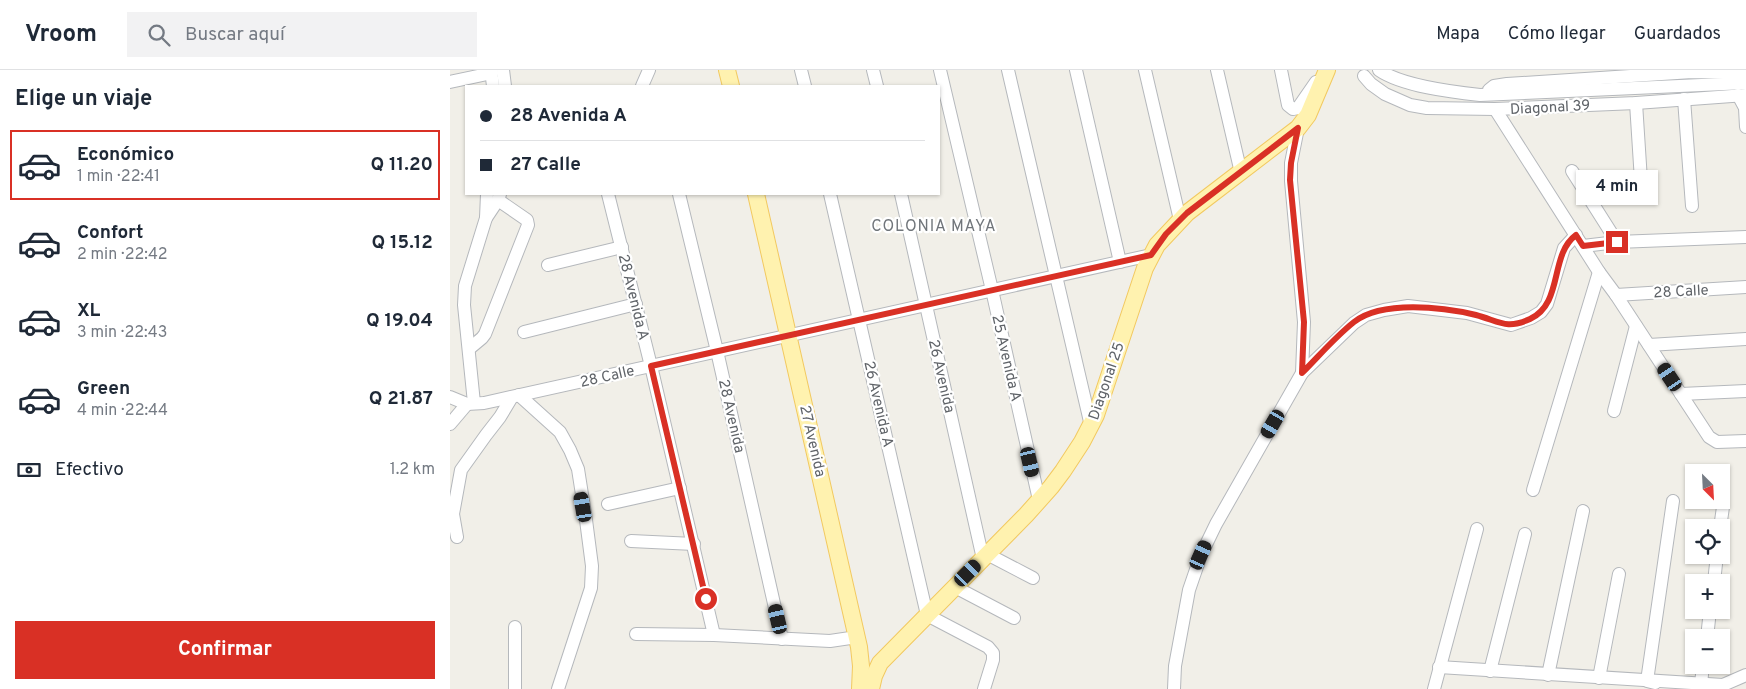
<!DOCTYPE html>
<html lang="es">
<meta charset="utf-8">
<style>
:root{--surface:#fff;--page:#f2f2f3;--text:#1f2937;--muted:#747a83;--line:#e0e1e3;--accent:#d93025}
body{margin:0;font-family:Overpass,sans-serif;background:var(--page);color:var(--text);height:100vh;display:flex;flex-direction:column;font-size:19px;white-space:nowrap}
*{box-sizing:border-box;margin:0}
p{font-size:16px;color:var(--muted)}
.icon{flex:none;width:28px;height:28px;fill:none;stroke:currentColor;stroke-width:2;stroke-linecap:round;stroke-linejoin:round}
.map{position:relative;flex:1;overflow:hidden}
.side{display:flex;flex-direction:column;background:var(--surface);width:450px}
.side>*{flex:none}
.top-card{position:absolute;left:15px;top:15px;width:475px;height:110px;border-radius:0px;box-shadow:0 1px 4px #0004;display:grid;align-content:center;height:110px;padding:0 15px;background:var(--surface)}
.needle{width:32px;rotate:156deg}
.fabs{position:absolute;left:1235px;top:394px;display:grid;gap:10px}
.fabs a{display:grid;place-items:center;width:45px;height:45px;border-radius:0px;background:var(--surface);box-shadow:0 1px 4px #0004;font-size:25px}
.end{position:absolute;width:22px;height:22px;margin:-11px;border:6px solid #d93025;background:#fff;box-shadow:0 0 0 2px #fff}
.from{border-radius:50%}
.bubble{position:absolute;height:35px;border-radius:0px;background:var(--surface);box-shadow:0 1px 4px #0004;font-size:16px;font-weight:700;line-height:35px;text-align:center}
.car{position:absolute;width:15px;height:30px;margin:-15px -8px;border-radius:6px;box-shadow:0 0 4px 1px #0007;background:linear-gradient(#222 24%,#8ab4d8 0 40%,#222 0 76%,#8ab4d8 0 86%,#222 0)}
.top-card b{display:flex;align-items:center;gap:18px;height:48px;font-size:19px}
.top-card b+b{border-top:1px solid var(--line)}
.top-card i{width:12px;height:12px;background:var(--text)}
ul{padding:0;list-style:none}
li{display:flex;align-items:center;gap:15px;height:70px;margin:0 10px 8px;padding:0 5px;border:2px solid transparent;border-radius:0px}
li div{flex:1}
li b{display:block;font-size:19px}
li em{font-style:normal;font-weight:700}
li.active{border-color:var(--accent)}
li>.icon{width:45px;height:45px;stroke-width:1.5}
h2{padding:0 15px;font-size:22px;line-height:60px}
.pay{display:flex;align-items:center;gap:12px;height:55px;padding:0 15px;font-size:19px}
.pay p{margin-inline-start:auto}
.cta{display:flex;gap:10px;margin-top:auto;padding:10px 15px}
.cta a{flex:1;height:58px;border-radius:0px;background:var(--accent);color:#fff;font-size:20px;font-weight:700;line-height:58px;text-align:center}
header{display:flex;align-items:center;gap:30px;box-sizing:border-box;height:70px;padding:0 25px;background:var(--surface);border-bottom:1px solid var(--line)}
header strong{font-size:24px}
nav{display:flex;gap:28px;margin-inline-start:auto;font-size:18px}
.search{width:350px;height:45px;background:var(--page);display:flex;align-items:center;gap:12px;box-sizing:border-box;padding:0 18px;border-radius:0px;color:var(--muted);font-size:19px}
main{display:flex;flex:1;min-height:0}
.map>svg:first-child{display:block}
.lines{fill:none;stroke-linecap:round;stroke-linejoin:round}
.minor-casing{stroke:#b5b8bc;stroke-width:14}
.major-casing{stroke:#f2c960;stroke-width:18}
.minor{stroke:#fff;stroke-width:12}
.major{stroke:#fff2af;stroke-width:16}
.route{stroke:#d93025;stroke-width:6}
.labels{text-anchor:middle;stroke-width:4.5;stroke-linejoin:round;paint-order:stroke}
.street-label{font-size:15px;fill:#5f6368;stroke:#fff}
.neighbourhood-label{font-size:16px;letter-spacing:1px;fill:#70757a;stroke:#fff}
</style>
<header>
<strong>Vroom</strong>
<div class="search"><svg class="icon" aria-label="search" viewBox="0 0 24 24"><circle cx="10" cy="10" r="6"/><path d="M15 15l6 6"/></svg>Buscar aquí</div>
<nav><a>Mapa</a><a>Cómo llegar</a><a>Guardados</a></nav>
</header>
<main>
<section class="side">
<h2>Elige un viaje</h2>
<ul>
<li class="active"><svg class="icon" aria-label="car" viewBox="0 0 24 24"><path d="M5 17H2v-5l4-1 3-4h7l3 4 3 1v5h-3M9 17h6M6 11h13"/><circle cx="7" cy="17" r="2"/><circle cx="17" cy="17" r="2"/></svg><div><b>Económico</b><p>1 min · 22:41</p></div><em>Q 11.20</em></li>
<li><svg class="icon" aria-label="car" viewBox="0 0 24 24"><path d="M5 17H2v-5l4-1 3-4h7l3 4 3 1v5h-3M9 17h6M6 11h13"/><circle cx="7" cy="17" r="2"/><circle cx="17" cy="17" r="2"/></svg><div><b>Confort</b><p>2 min · 22:42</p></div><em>Q 15.12</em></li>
<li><svg class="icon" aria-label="car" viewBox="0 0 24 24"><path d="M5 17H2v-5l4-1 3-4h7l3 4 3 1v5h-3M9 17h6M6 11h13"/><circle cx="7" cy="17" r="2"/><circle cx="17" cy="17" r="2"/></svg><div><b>XL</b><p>3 min · 22:43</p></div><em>Q 19.04</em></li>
<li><svg class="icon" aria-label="car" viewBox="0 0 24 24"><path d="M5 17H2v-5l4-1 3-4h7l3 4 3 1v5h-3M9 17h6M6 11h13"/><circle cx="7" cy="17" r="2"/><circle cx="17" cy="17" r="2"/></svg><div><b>Green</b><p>4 min · 22:44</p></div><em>Q 21.87</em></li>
</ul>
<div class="pay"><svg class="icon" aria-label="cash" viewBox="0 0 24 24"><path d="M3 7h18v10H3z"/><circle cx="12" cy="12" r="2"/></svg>Efectivo<p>1.2 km</p></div>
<div class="cta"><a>Confirmar</a></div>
</section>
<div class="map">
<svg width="1296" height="619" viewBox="0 0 1296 619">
<rect width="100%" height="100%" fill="#f1efe8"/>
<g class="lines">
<g class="minor-casing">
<g id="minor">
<path d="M41 0 43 16"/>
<path d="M53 0 55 16"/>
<path d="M351 0 355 16"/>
<path d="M423 0 427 16"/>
<path d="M490 0 542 220 589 430"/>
<path d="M558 0 641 356"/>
<path d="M626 0 670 192"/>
<path d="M695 0 730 150"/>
<path d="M767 0 791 103"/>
<path d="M831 0 838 35 843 39 848 38 866 12"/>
<path d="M929 0C952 16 1002 22 1030 25L1296 13"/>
<path d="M914 6 921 14 935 24 960 35 977 38 1045 39 1186 33 1296 25"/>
<path d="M0 12 42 3"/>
<path d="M192 16 199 0"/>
<path d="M1039 20 1044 16 1057 14 1242 2 1296 3"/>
<path d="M1288 25 1295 38 1296 57"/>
<path d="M1234 29 1242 136"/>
<path d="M1186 33 1192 126"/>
<path d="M1045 39 1149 202 1166 225 1259 367 1267 372 1296 371"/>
<path d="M848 58 841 93V111L854 252 852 303"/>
<path d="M1122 101 1167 172"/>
<path d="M158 124 201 296 264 565"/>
<path d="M229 124 267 281 332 569"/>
<path d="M380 124 477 545 538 577 543 583V590L534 619"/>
<path d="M451 124 533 489"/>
<path d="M36 148 37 124"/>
<path d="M1133 176 1167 172 1296 167"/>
<path d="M98 195 172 177"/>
<path d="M1166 225 1296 217"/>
<path d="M74 262 186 234"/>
<path d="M1199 275 1296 269"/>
<path d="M20 278 32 268 35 264 78 155 77 150 48 130"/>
<path d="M1231 324 1296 321"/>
<path d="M69 325 110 362 120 380 128 399 136 450 142 496 141 518 108 619"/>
<path d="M0 327 17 334 34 333 701 185"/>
<path d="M24 333 14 235 15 216 36 148 48 130 50 124"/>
<path d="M1164 341 1186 256"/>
<path d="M0 354 17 334"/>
<path d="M1083 420 1149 202"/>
<path d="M158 434 230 418"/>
<path d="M1270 458 1273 437"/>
<path d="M7 467 3 444 11 400 36 365 50 347 62 327"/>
<path d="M181 471 244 474"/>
<path d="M537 484 583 508"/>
<path d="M1264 512 1267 485"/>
<path d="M505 517 564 548"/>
<path d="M186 564 264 565 380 571 407 567"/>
<path d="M1257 568 1260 540"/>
<path d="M989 597 1273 615 1296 605"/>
<path d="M1040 601 1075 464"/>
<path d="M1098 605 1133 441"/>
<path d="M1149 608 1169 504"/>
<path d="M1205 613 1197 611 1223 431"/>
<path d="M1251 614 1253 595"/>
<path d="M65 619V557"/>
<path d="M724 619 725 596 739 520 751 485 766 454 852 303 904 253 916 245 934 240 958 236 1017 243 1061 255 1081 248 1091 242 1097 234 1114 178 1126 165"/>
<path d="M984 619 1027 459"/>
</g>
</g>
<g class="major-casing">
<g id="major">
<path d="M277 0 281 16"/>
<path d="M306 124 409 577 411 596 410 619"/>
<path d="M421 619 424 606 430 593 576 445 601 417 613 401 632 372 646 345 695 198 707 175 737 143 848 58 858 45 877 0"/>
</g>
</g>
<use href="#minor" class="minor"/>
<use href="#major" class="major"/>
</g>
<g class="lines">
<path class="route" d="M256 529 201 296 701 185 716 164 737 143 848 58 841 93 840 110 854 252 852 303C869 286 885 267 904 252 932 230 993 237 1026 245 1049 251 1056 260 1080 249 1114 233 1099 185 1126 165L1133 176 1167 172"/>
</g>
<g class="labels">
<g class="street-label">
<text transform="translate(1100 37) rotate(-3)" y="5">Diagonal 39</text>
<text transform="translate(1231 221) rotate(-3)" y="5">28 Calle</text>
<text transform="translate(184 227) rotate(76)" y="5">28 Avenida A</text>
<text transform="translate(557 288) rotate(77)" y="5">25 Avenida A</text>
<text transform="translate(157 306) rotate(-13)" y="5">28 Calle</text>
<text transform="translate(492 306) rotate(77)" y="5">26 Avenida</text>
<text transform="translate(656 311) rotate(-71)" y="5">Diagonal 25</text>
<text transform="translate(429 334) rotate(77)" y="5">26 Avenida A</text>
<text transform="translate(282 346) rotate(77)" y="5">28 Avenida</text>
<text transform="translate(363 371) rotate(77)" y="5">27 Avenida</text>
</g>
<g class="neighbourhood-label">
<text x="484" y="161">COLONIA MAYA</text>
</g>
</g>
</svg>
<div class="fabs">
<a><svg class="needle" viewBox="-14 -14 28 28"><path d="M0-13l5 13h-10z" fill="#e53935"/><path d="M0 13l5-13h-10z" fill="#747a83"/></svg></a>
<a><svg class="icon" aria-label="locate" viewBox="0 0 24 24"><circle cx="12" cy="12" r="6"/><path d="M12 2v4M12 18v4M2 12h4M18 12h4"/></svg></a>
<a>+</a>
<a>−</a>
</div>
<i class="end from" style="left:256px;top:529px"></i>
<i class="end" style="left:1167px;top:172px"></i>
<div class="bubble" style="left:1126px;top:100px;width:82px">4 min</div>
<i class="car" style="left:1220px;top:307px;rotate:326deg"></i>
<i class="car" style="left:823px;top:354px;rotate:210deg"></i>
<i class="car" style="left:580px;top:392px;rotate:167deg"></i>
<i class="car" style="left:133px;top:437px;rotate:350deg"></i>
<i class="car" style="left:751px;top:485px;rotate:24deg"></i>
<i class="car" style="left:518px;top:503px;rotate:45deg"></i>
<i class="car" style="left:328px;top:549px;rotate:347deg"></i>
<div class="top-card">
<b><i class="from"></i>28 Avenida A</b>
<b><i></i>27 Calle</b>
</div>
</div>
</main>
